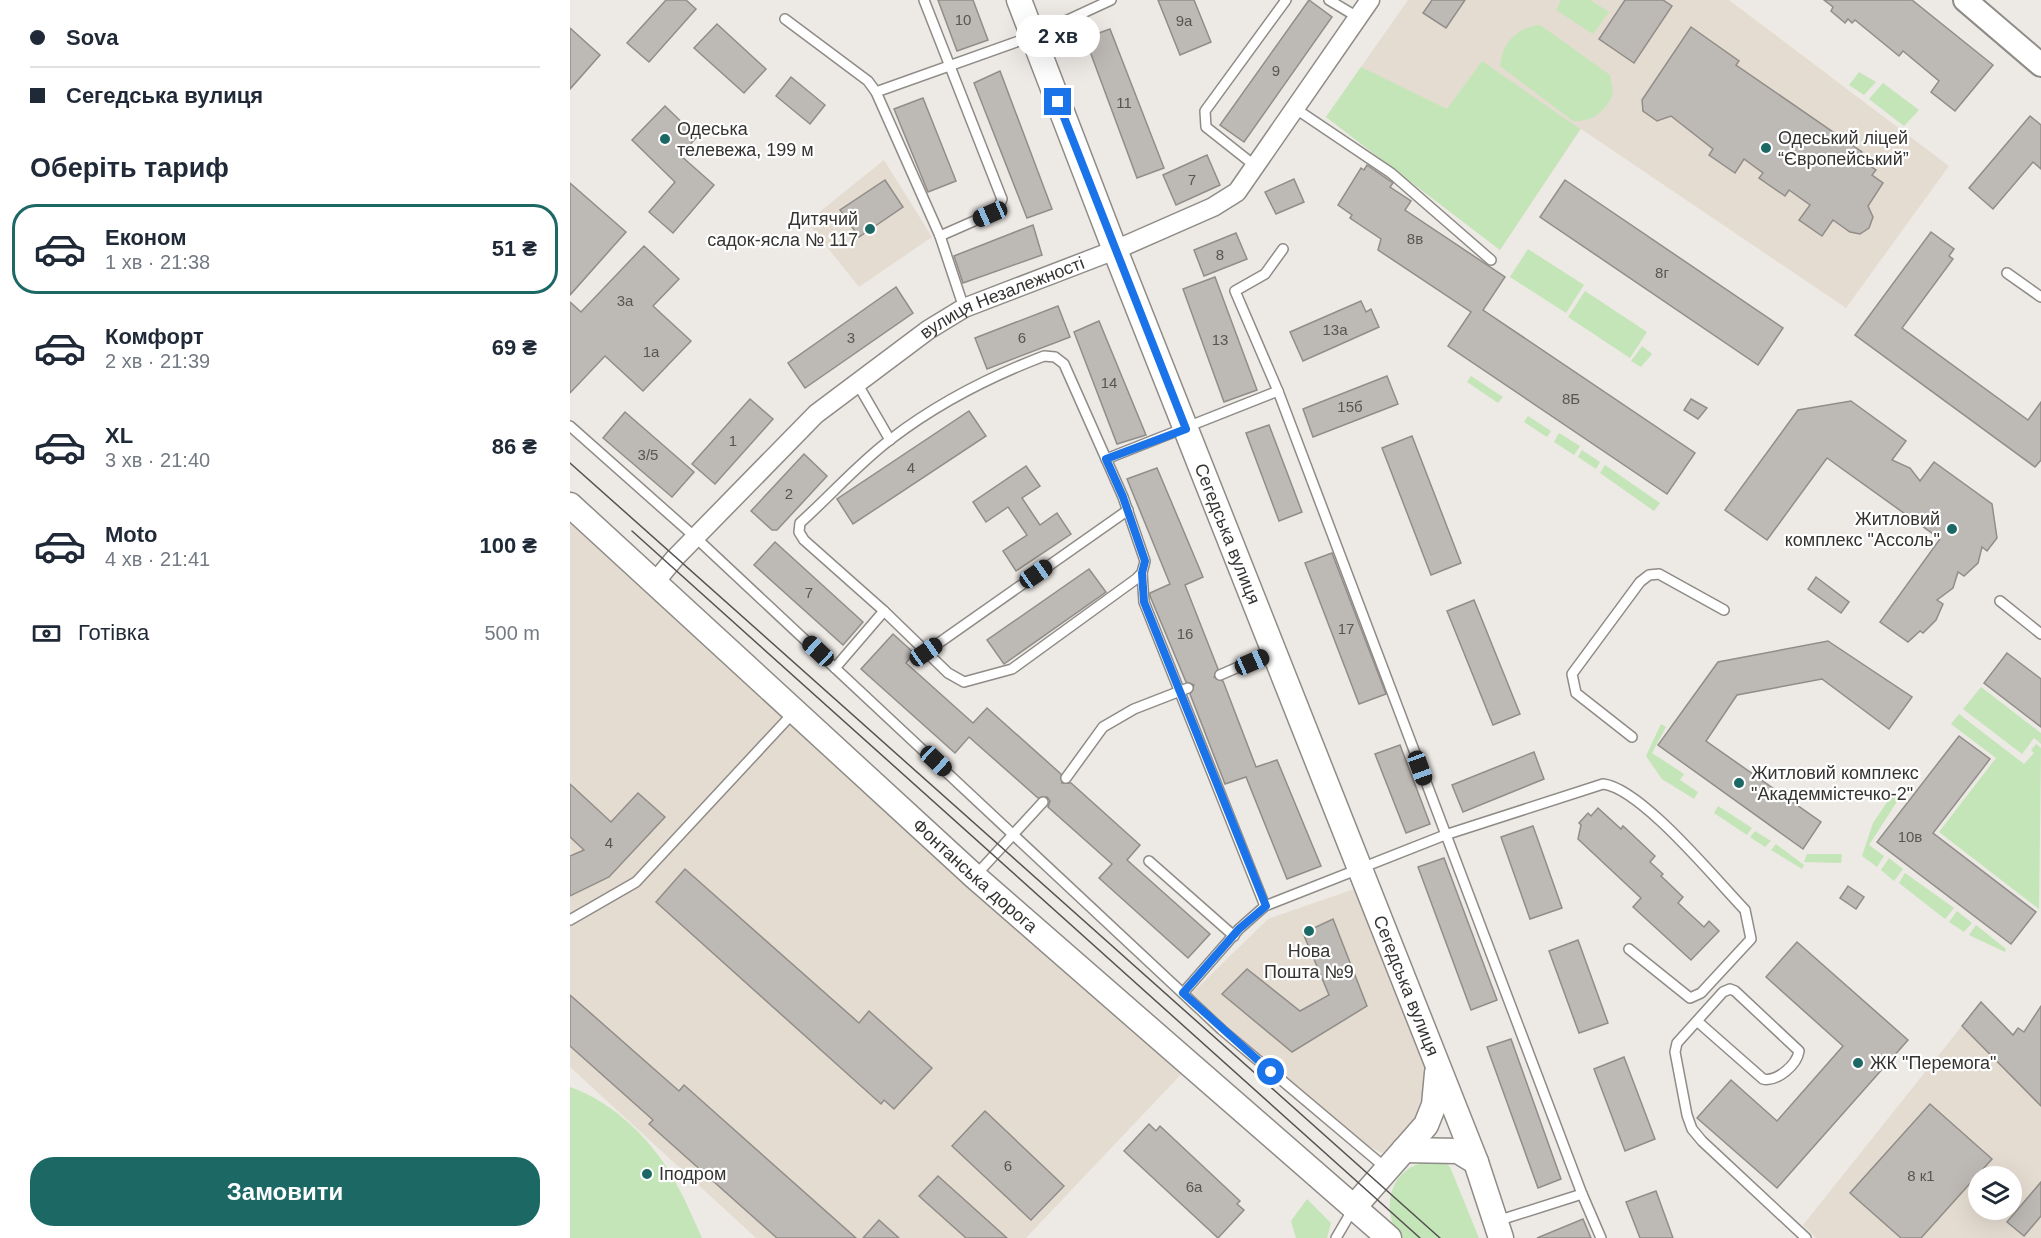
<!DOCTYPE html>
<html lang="uk">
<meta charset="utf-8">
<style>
:root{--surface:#fff;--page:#f6f6f7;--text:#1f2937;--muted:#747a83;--line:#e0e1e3;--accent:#1b6865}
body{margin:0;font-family:Helvetica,sans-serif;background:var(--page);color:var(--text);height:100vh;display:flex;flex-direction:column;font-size:22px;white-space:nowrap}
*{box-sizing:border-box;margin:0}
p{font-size:20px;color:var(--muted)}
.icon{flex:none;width:33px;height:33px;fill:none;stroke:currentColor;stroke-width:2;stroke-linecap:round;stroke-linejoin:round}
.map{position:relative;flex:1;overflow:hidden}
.details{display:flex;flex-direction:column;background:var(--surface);width:570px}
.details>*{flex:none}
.banner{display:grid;align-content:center;height:132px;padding:0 30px;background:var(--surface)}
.tools{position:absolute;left:1398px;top:1166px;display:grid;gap:12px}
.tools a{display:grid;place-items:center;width:54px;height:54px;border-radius:50%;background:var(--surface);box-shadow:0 6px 24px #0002;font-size:30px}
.end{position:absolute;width:27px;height:27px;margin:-14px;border:8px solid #1a73e8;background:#fff;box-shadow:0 0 0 3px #fff}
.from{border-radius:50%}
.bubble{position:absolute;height:42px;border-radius:21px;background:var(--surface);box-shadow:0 6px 24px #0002;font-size:20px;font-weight:700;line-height:42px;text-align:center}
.car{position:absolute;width:18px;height:36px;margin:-18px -9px;border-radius:8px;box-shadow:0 0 4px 2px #0007;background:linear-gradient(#222 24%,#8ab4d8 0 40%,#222 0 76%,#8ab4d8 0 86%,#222 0)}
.banner b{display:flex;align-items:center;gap:21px;height:57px;font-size:22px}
.banner b+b{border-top:2px solid var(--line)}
.banner i{width:15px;height:15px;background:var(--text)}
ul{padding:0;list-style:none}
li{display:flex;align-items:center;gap:18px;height:90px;margin:0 12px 9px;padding:0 18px;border:3px solid transparent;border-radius:24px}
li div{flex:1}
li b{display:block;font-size:22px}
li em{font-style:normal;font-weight:700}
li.current{border-color:var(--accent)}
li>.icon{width:54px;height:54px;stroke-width:1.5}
h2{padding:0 30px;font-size:27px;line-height:72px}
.pay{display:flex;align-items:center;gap:15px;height:66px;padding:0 30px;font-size:22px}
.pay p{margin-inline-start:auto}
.button{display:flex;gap:12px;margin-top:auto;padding:12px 30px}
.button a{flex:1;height:69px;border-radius:24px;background:var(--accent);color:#fff;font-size:24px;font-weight:700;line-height:69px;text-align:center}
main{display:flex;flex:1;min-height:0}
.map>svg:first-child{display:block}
.built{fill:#e5dcd1;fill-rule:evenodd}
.green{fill:#c3e5b7}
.building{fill:#bdb9b5;stroke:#918d89;stroke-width:1.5}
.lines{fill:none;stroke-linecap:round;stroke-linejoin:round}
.service-casing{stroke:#8f8c87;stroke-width:12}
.minor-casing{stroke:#8f8c87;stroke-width:21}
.tertiary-casing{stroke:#8f8c87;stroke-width:26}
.secondary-casing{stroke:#8f8c87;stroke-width:27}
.service{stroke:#fff;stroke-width:9}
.minor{stroke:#fff;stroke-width:18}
.tertiary{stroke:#fff;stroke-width:22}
.secondary{stroke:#fff;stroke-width:24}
.tram{stroke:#555250;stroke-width:1.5}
.route{stroke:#1a73e8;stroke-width:8}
.poi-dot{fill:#1b6865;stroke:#fff;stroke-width:2}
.labels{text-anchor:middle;stroke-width:4.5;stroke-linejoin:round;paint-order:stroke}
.number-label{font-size:15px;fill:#585553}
.poi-label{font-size:18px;fill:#363432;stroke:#fff;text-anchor:start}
.street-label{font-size:18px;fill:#363432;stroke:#fff}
</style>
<main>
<section class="details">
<div class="banner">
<b><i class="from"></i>Sova</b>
<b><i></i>Сегедська вулиця</b>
</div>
<h2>Оберіть тариф</h2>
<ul>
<li class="current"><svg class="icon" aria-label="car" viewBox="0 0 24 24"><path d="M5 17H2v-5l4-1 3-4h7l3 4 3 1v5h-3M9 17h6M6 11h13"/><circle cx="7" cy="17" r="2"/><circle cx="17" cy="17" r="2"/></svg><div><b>Економ</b><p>1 хв · 21:38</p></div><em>51 ₴</em></li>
<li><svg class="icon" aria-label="car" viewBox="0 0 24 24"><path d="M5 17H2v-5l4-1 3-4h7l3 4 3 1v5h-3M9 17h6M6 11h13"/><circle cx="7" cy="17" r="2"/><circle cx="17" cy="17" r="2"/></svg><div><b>Комфорт</b><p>2 хв · 21:39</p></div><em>69 ₴</em></li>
<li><svg class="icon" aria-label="car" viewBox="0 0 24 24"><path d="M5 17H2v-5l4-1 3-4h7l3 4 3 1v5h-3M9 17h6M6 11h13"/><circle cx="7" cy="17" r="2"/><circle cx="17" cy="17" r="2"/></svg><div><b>XL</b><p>3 хв · 21:40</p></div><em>86 ₴</em></li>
<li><svg class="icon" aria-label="car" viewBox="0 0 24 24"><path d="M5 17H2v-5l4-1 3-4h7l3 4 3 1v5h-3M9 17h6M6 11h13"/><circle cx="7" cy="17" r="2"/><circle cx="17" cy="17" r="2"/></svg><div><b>Moto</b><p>4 хв · 21:41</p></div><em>100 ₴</em></li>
</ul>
<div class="pay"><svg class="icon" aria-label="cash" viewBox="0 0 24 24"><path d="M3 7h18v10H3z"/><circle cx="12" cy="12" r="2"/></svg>Готівка<p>500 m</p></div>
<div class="button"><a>Замовити</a></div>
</section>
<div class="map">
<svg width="1471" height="1238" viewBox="0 0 1471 1238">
<rect width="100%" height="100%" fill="#ede9e5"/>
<g class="built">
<path d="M838 0H1159L1379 166 1276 308 1011 129 930 250 756 117Z"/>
<path d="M314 160 362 237 289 287 237 222Z"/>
<path d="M0 509 617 1068 456 1238H186L0 1067Z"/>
<path d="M787 888 860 1064 853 1109 829 1143 812 1153 777 1135 619 996 698 919Z"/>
<path d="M1411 1002 1429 1021 1426 1027 1471 1070V1238H1246L1233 1225ZM1408 1176H1442V1209H1408Z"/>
</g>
<g class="green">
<path d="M991 0H1020L1039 12 1023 34 986 10Z"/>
<path d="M970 25 1040 75 1043 93C1036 111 1023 122 1003 121L930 66C932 43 947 27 970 25Z"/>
<path d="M912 61 1010 129 930 250 756 117 791 67 877 109Z"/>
<path d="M1289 72 1306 82 1294 95 1279 85Z"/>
<path d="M1313 83 1349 110 1334 126 1299 99Z"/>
<path d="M958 249 1014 285 996 313 940 277Z"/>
<path d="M1015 291 1077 332 1060 358 998 317Z"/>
<path d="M1072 346 1082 354 1071 367 1061 361Z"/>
<path d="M901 376 933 397 928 403 897 382Z"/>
<path d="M958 416 981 431 977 437 954 422Z"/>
<path d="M989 433 1010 446 1004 455 984 442Z"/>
<path d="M1012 450 1030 462 1026 469 1008 457Z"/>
<path d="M1035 465 1090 503 1084 511 1030 473Z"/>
<path d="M1411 687 1471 733V744L1464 738 1452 754 1393 709Z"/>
<path d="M1389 714 1454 764 1464 753 1461 750 1466 744 1471 748 1469 909 1369 832 1426 758 1381 724Z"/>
<path d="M1091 724 1096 727 1082 753 1114 774 1110 780 1128 792 1124 799 1092 779 1076 756Z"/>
<path d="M1324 792 1330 797 1299 845 1314 856 1307 867 1292 856 1303 823Z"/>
<path d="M1148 806 1182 828 1177 835 1144 813Z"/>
<path d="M1185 831 1201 841 1195 847 1180 837Z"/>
<path d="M1206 844 1234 865 1232 869 1201 850Z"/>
<path d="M1237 854H1272L1271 863 1234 862Z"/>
<path d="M1319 858 1333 869 1324 881 1311 870Z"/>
<path d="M1335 873 1384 908 1375 919 1329 883Z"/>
<path d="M1387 911 1402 923 1394 932 1379 922Z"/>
<path d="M1406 925 1436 949 1435 952 1399 935Z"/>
<path d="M0 1087C46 1103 87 1145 108 1187 117 1203 124 1221 132 1238H0Z"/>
<path d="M860 1161 875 1162 880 1167 909 1238H829C810 1206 820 1167 860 1161Z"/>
<path d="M737 1199 761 1223 757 1238H726L721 1221Z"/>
</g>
<g class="building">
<path d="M96 0H116L126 9 79 62 57 43Z"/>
<path d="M368 0H403L418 40 387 51Z"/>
<path d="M588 0H624L641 42 610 55Z"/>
<path d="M739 0 762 17 674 142 650 125Z"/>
<path d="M862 0H895L876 28 853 13Z"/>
<path d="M1055 0H1093L1102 6 1064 63 1029 39Z"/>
<path d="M1254 0H1342L1423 65 1385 111 1361 92 1369 81 1333 51 1329 56 1285 20 1282 23 1278 19 1275 23 1261 11 1263 7Z"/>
<path d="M147 24 196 69 174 93 124 48Z"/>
<path d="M1121 27 1169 61 1166 65 1292 152 1288 158 1306 170 1302 175 1313 183 1298 206 1303 217 1299 228 1290 234 1280 232 1263 220 1252 236 1229 220 1240 205 1219 190 1215 196 1189 178 1193 173 1174 159 1165 173 1139 155 1143 149 1101 116 1087 121 1073 111 1072 100Z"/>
<path d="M0 28 30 55 0 89Z"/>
<path d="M540 29 594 168 567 178 515 38Z"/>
<path d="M430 71 482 209 457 218 404 83Z"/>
<path d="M221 77 255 105 240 124 206 96Z"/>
<path d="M353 98 386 181 358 192 324 109Z"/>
<path d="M95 106 127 137 110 155 144 185 103 233 79 212 105 182 62 140Z"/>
<path d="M1460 116 1471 125V169L1463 162 1423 209 1399 188Z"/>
<path d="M637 155 650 185 606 205 593 175Z"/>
<path d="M797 165 823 183 820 187 841 201 835 210 935 277 913 310 1125 453 1097 494 878 346 901 312 808 250 811 239 780 218 782 215 768 205 791 168 794 170Z"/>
<path d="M724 179 734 202 706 214 695 192Z"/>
<path d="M315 180 333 207 289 237 270 210Z"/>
<path d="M995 180 1213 328 1188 365 970 217Z"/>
<path d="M0 183 56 232 0 295Z"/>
<path d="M463 225 472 255 393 283 384 256Z"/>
<path d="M1361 232 1384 249 1379 256 1383 259 1332 328 1458 420 1471 402V460L1465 467 1285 335Z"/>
<path d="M666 233 677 259 634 276 624 250Z"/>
<path d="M74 246 109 279 83 306 121 341 73 391 35 356 0 393V302L11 312Z"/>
<path d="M645 277 687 390 654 402 613 289Z"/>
<path d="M326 287 343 313 235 388 218 363Z"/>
<path d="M791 301 796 312 801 309 809 327 733 361 720 332Z"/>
<path d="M488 306 500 337 417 369 405 338Z"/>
<path d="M529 321 576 435 547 444 504 332Z"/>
<path d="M817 376 828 404 743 437 733 409Z"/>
<path d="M180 399 203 419 145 484 122 464Z"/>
<path d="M1121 399 1137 408 1128 419 1114 410Z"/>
<path d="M1281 401 1336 441 1322 460 1340 468 1350 481 1364 462 1422 504 1427 538 1417 551 1412 547 1408 563 1394 576 1388 572 1383 588 1367 600 1373 604 1366 620 1353 633 1350 631 1338 642 1310 622 1370 539 1257 458 1197 540 1155 510 1228 410Z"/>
<path d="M399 411 416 436 283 524 267 499Z"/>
<path d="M55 412 124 472 102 497 33 438Z"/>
<path d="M699 425 732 512 709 521 676 433Z"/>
<path d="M842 436 891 563 861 575 812 448Z"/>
<path d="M234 454 257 476 207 530H202L181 511Z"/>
<path d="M456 466 470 486 452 498 470 525 487 513 501 534 446 571 433 551 457 535 438 507 416 522 403 502Z"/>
<path d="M587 468 633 577 615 585 648 669 644 677 653 681 686 767 707 760 751 866 717 879 676 777 655 784 620 694 624 685 616 682 580 596V593L600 584 557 479Z"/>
<path d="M205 542 293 622 273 645 184 565Z"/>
<path d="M762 553 816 694 789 704 735 563Z"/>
<path d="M519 569 536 592 434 664 417 640Z"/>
<path d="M1246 577 1279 602 1271 613 1238 589Z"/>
<path d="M904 600 950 714 923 725 877 611Z"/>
<path d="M323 634 344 653 336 663 403 723 417 708 491 774 492 783H501L570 845 557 860 640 934 618 958 529 878 542 864 478 807 480 801 477 797 468 798 399 737 385 753 291 669Z"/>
<path d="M1258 641 1342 697 1319 729 1252 679 1167 695 1136 741 1251 822 1233 849 1088 745 1148 662Z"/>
<path d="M1437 653 1471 679V727L1414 683Z"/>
<path d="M1389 736 1420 759 1363 833 1466 912 1441 944 1307 842Z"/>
<path d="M830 745 860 824 836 833 805 754Z"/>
<path d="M964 752 974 779 893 812 882 785Z"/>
<path d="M0 784 41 822 68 793 95 817 39 877 0 896V856L14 850 0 837Z"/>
<path d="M1028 808 1051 829 1053 826 1085 856 1080 862 1093 874 1091 876 1113 897 1108 903 1134 927 1139 921 1149 931 1121 960 1063 907 1071 898 1008 839 1011 825 1009 823 1018 813 1021 816Z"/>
<path d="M963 826 992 908 960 919 931 837Z"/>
<path d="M874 858 927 1000 901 1010 848 867Z"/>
<path d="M115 869 289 1023 299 1011 362 1068 324 1109 314 1100 311 1104 86 902Z"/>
<path d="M1278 886 1294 897 1286 909 1270 898Z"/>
<path d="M763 919 797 1006 722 1052 652 994 677 969 730 1011 759 995 733 933Z"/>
<path d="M1008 940 1038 1023 1009 1033 979 951Z"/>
<path d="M1227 942 1338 1040 1207 1188 1127 1118 1161 1080 1207 1121 1273 1046 1196 977Z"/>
<path d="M0 995 109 1091 114 1085 286 1238H207L79 1124 83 1120 0 1046Z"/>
<path d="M1411 1002 1443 1035 1448 1028 1454 1032 1471 1006V1106L1392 1026Z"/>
<path d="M941 1039 991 1179 968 1188 917 1047Z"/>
<path d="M1054 1057 1085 1139 1055 1151 1024 1069Z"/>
<path d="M1360 1104 1422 1159 1351 1238H1331L1280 1193Z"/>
<path d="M415 1111 494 1186 461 1220 382 1146Z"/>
<path d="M579 1124 586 1131 590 1126 670 1201 667 1204 674 1210 648 1238 554 1151Z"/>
<path d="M368 1176 437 1238H396L349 1196Z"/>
<path d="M1471 1182V1216L1454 1236 1437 1222Z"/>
<path d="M1086 1191 1103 1238H1070L1056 1202Z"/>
<path d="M1013 1219 1021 1238H967Z"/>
<path d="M309 1220 329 1238H293Z"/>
</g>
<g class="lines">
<g class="service-casing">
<g id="service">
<path d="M354 0 432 199 428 209 420 214 370 236"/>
<path d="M759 0 789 18"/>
<path d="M215 19 298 81 306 92 370 236 394 308"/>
<path d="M306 92 463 36 541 0"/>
<path d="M726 109 821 173 921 260"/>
<path d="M684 165 636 127 635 111 716 0"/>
<path d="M713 249 695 274 665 291 708 391 1012 1194 927 1221"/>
<path d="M1437 273 1471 297"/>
<path d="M474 356 485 357 494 364 553 497 575 561 572 573 566 579 442 669 394 682 378 673 314 611 234 540 229 532 230 523C260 496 289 463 321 439 368 403 419 377 474 356Z"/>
<path d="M287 383 320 440"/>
<path d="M0 426 125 537 652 1030 817 1169"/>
<path d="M536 459 708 391"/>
<path d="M572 573 574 602 695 906"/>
<path d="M1430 601 1471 634"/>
<path d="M356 652 558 510"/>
<path d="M265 668 314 611"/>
<path d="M650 675 703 652"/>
<path d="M1062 737 1006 693 1002 674 1070 582 1079 575 1089 574 1154 610"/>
<path d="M496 778 533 727 564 709 618 688"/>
<path d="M579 861 664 936"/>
<path d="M406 875 473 802"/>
<path d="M0 920 66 882 225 711"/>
<path d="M613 993 669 929 695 906 875 835 1033 784C1071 788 1146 880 1175 910L1181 939 1131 993 1120 998 1059 949"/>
<path d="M1127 1021 1193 1079C1207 1082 1227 1065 1229 1051L1165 991 1160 989 1153 992 1107 1043 1105 1052 1117 1115 1122 1129 1132 1141 1236 1238"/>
<path d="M1012 1194 1031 1238"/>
<path d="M766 1238 783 1209"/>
</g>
</g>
<g class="minor-casing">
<g id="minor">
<path id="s1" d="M85 582 105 558 246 414 358 330 394 308 545 250 643 207 667 192 800 0"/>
</g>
</g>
<g class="tertiary-casing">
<path id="tertiary" d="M1395 0 1471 65"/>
</g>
<g class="secondary-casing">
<g id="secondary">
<path id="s2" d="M449 0 545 250 906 1162 931 1238"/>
<path id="s3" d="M0 505 404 876 819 1238"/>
<path d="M834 1150 888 1151 906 1162"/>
<path d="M784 1207 856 1125 864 1105 867 1073"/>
</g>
</g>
<use href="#service" class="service"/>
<use href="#minor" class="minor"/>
<use href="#tertiary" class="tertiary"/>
<use href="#secondary" class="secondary"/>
<g class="tram">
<path d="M0 463 870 1238"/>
<path d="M62 531 850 1238"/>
</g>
</g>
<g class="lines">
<path class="route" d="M488 102 616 429 536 459 553 497 575 561 572 573 574 602 696 906 669 929 613 993 701 1072"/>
</g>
<g class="poi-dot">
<circle cx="95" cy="139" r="6"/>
<circle cx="1196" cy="148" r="6"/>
<circle cx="300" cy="229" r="6"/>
<circle cx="1382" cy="529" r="6"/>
<circle cx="1169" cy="783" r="6"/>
<circle cx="739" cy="931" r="6"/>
<circle cx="1288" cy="1063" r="6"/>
<circle cx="77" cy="1174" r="6"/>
</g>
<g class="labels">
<g class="number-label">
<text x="393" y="25">10</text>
<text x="614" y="26">9а</text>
<text x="706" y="76">9</text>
<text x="554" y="108">11</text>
<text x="622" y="185">7</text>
<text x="845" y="244">8в</text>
<text x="650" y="260">8</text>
<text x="1092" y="278">8г</text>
<text x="55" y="306">3а</text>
<text x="765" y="335">13а</text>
<text x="281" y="343">3</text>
<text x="452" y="343">6</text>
<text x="650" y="345">13</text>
<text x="81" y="357">1а</text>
<text x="539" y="388">14</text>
<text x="1001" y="404">8Б</text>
<text x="780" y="412">15б</text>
<text x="163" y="446">1</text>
<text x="78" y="460">3/5</text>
<text x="341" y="473">4</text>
<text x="219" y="499">2</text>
<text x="239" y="598">7</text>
<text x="776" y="634">17</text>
<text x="615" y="639">16</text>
<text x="1340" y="842">10в</text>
<text x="39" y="848">4</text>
<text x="438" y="1171">6</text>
<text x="1351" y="1181">8 к1</text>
<text x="624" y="1192">6а</text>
</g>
<g class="poi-label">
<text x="107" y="135">Одеська<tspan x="107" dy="21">телевежа, 199 м</tspan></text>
<text x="1208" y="144">Одеський ліцей<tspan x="1208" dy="21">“Європейський”</tspan></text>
<text x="288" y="225" text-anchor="end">Дитячий<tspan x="288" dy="21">садок-ясла № 117</tspan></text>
<text x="1370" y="525" text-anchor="end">Житловий<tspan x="1370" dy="21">комплекс "Ассоль"</tspan></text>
<text x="1181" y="779">Житловий комплекс<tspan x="1181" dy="21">"Академмістечко-2"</tspan></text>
<text x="739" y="957" text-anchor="middle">Нова<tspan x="739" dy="21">Пошта №9</tspan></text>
<text x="1300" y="1069">ЖК "Перемога"</text>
<text x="89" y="1180">Іподром</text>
</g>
<g class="street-label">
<text dy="6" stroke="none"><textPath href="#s1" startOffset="454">вулиця Незалежності</textPath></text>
<text dy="6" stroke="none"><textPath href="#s2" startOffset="573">Сегедська вулиця</textPath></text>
<text dy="6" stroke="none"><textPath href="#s3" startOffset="549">Фонтанська дорога</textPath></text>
<text dy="6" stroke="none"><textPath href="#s2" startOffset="1059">Сегедська вулиця</textPath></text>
</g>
</g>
</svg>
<div class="tools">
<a><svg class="icon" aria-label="layers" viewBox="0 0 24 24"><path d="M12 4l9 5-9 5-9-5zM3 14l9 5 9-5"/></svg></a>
</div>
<i class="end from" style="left:701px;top:1072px"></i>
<i class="end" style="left:488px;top:102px"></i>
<div class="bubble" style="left:446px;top:15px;width:84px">2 хв</div>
<i class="car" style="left:420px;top:214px;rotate:246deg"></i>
<i class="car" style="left:466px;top:574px;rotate:55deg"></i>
<i class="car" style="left:248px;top:651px;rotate:313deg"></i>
<i class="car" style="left:356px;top:652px;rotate:55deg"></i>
<i class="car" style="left:682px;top:662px;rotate:66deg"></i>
<i class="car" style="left:366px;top:761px;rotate:133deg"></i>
<i class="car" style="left:850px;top:768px;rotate:160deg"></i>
</div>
</main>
